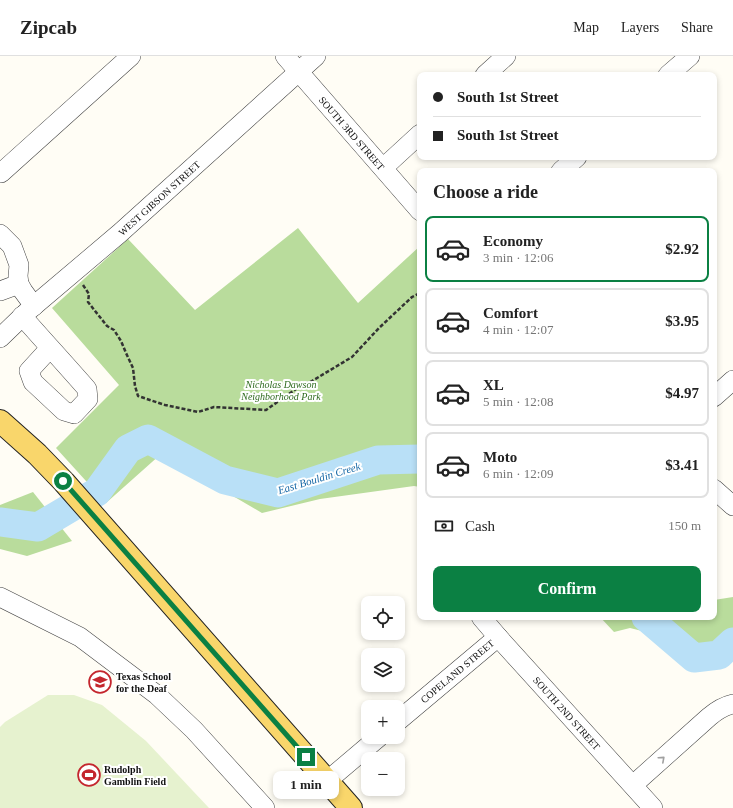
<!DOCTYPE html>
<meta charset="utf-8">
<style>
:root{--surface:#fff;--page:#f6f6f6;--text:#222;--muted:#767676;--line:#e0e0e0;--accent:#0b8043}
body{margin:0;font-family:Georgia,serif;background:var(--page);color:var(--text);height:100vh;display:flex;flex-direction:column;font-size:15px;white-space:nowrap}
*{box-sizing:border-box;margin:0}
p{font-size:13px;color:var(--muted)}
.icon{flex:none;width:22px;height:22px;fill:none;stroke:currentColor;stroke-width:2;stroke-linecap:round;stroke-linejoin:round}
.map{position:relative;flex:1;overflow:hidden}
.sheet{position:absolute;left:417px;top:112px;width:300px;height:452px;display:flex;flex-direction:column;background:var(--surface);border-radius:8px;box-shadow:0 2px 6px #0003}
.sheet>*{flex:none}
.top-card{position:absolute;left:417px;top:16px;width:300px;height:88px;border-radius:8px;box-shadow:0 2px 6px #0003;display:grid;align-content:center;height:88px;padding:0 16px;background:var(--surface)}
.tools{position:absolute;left:361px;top:540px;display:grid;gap:8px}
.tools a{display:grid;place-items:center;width:44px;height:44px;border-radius:8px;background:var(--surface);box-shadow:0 2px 6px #0003;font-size:20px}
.end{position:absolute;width:18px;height:18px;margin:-9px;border:5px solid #0b8043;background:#fff;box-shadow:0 0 0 2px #fff}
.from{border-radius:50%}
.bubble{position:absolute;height:28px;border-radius:8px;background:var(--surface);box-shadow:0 2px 6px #0003;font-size:13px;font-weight:700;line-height:28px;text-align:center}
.top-card b{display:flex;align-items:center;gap:14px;height:38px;font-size:15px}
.top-card b+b{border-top:1px solid var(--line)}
.top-card i{width:10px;height:10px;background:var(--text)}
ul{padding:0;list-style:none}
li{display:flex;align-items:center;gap:12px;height:66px;margin:0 8px 6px;padding:0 8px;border:2px solid var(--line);border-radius:8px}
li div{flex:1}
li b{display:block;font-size:15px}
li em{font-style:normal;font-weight:700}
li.active{border-color:var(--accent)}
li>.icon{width:36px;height:36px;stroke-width:1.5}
h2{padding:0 16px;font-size:18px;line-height:48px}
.pay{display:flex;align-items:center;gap:10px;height:44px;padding:0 16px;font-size:15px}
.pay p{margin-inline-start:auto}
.cta{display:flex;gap:8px;margin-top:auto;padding:8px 16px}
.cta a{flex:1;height:46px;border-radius:8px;background:var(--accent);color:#fff;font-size:16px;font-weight:700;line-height:46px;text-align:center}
header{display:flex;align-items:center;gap:24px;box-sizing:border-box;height:56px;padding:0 20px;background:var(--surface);border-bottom:1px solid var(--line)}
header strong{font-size:19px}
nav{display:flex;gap:22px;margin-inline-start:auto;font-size:14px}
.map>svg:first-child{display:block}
.forest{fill:#b9dc9c}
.pitch{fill:#e6f2cf}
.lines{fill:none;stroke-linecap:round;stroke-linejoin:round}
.river{stroke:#b9e0f7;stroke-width:29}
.minor-casing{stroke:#444;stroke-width:20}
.major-casing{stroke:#222;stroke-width:24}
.path{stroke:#333;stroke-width:2.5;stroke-dasharray:4 2;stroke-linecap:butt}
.minor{stroke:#fff;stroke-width:19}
.major{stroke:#f9d66b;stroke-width:22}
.oneway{stroke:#a0a0a0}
.route{stroke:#0b8043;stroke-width:5}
.labels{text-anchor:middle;stroke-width:4;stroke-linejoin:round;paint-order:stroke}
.street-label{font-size:10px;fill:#111;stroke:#fff}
.park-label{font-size:10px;font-style:italic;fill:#2f6b1f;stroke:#fff}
.poi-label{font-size:10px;font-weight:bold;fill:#111;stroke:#fff;text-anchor:start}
.water-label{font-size:11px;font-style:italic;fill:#1768a6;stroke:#fff}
</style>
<header>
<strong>Zipcab</strong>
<nav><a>Map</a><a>Layers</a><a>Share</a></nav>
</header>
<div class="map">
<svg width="733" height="752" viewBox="0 0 733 752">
<rect width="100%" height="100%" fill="#fffdf5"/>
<g class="forest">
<path d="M298 172 358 247 420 190V431L414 430 320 443 262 457 161 398 106 447 56 392 119 329 52 252 128 183 195 254Z"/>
<path d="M33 436 72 485 27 500 0 493V449Z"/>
<path d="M733 541V604L714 614H697L680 607 642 575 630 572 614 576 600 561H714V544Z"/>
</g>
<path class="pitch" d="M48 639H74L102 649 146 685 209 752H0V671L5 666Z"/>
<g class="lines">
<g class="river">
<path d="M0 466 38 471 97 436 128 393 148 383 225 424 278 437 378 404 420 403"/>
<path d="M646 561 694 602 719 599 733 586"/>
</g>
<g class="minor-casing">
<g id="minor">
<path d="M285 0 420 155"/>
<path d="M485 19 506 0"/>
<path d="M668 19 690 0"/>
<path d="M383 112 420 78"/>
<path d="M561 115 577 101"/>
<path d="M1 117 131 0"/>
<path d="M0 178 12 190 19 209 18 220 19 228 23 235 34 250"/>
<path d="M0 235 19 228"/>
<path d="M22 260C44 285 66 309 87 333L88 343 74 358 64 355 33 326 29 315 50 292"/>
<path d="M0 282 29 254 120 177 316 0"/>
<path d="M714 341 733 324"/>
<path d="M714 433 733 450"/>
<path d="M0 541 80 581 157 639 194 674 265 752"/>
<path d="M481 561 498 581 653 752"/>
<path d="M398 665 498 581"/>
<path d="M327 725 379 681"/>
<path d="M633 729 709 661C716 655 724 650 733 648"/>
</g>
</g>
<g class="major-casing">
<path id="major" d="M0 365 37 398 64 426 351 752"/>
</g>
<path class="path" d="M83 229 89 238 88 246 107 270 114 274 121 285 126 297 133 312 135 330 138 340 165 349 198 356 214 351 266 354 296 333 312 325 352 301 379 272 412 241 420 237"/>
<use href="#minor" class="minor"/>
<use href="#major" class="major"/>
</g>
<defs><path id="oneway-chevron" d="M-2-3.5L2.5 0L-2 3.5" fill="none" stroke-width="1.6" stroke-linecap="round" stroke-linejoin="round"/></defs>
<use class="oneway" href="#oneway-chevron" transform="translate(662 703) rotate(-42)"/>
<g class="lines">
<path class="route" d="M63 425 306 701"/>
</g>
<defs>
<g id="school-ring" transform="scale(1.15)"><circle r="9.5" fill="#fff" stroke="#c4262e" stroke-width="1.5"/><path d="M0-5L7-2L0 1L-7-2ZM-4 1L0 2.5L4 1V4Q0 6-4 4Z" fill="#c4262e"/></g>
<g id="stadium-ring" transform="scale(1.15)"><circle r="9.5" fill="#fff" stroke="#c4262e" stroke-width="1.5"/><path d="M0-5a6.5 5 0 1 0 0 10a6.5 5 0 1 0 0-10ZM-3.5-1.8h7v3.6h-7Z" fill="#c4262e"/></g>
</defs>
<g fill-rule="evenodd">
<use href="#school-ring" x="100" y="626"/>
<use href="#stadium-ring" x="89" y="719"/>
</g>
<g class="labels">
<g class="street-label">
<text transform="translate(352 77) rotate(49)" y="4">SOUTH 3RD STREET</text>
<text transform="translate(159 142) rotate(-42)" y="4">WEST GIBSON STREET</text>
<text transform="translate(457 615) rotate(-40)" y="4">COPELAND STREET</text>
<text transform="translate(567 657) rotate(48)" y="4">SOUTH 2ND STREET</text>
</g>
<g class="park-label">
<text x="281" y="332">Nicholas Dawson<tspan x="281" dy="12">Neighborhood Park</tspan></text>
</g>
<g class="poi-label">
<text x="116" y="624">Texas School<tspan x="116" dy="12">for the Deaf</tspan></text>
<text x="104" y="717">Rudolph<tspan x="104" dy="12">Gamblin Field</tspan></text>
</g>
<g class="water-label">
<text transform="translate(319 422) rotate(-17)" y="4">East Bouldin Creek</text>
</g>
</g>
</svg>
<div class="tools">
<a><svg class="icon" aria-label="locate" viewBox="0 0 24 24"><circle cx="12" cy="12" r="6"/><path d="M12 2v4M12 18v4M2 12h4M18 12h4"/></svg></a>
<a><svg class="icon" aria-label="layers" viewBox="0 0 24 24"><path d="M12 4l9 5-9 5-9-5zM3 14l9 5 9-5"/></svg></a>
<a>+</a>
<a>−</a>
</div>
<i class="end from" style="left:63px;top:425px"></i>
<i class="end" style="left:306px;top:701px"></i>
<div class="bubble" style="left:273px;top:715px;width:66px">1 min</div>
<div class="top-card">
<b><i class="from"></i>South 1st Street</b>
<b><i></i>South 1st Street</b>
</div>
<section class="sheet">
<h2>Choose a ride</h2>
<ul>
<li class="active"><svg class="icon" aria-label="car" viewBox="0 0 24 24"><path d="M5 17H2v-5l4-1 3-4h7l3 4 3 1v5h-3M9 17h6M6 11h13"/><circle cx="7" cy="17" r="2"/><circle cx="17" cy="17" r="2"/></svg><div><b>Economy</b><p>3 min · 12:06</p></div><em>$2.92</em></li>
<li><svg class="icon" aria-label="car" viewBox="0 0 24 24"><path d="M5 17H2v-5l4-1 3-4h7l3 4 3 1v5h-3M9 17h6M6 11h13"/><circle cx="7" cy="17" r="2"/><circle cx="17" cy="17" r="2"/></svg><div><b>Comfort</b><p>4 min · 12:07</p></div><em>$3.95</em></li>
<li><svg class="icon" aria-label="car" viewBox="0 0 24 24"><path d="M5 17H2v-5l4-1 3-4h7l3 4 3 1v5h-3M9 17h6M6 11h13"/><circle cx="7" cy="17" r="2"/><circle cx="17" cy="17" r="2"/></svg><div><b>XL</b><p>5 min · 12:08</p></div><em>$4.97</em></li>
<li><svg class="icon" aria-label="car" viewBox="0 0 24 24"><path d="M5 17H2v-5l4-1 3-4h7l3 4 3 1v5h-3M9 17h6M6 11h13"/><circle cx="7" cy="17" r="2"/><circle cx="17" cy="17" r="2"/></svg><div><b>Moto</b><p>6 min · 12:09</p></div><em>$3.41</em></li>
</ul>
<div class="pay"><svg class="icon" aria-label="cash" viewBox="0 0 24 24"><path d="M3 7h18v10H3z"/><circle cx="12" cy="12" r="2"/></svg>Cash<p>150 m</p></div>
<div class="cta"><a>Confirm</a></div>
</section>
</div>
